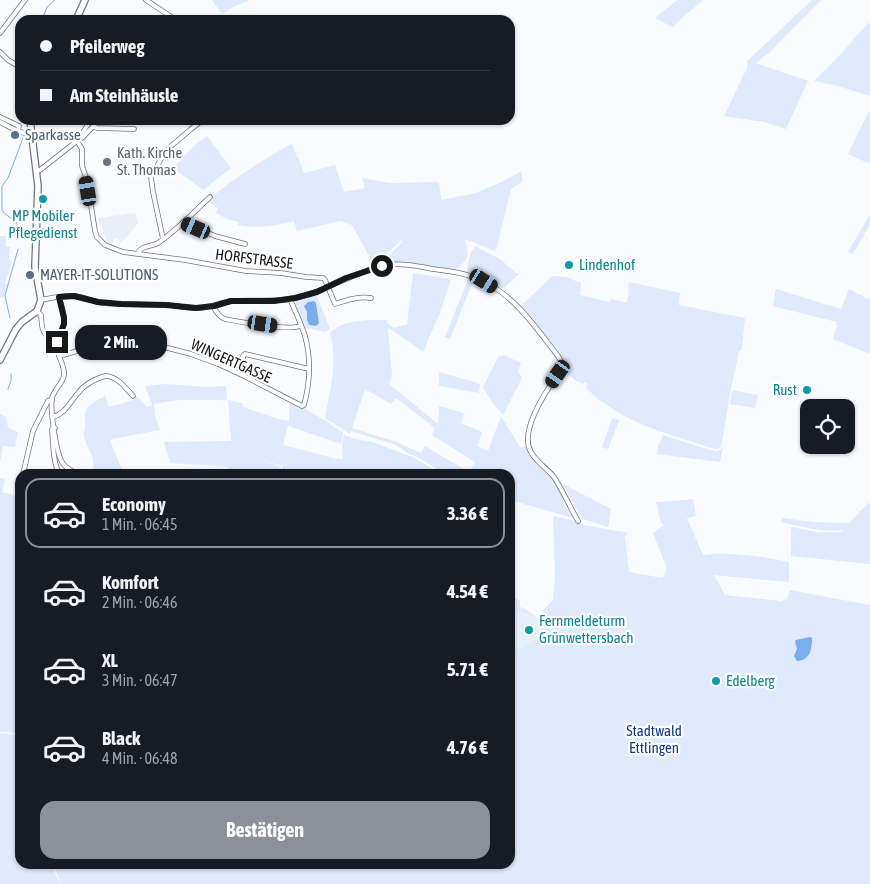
<!DOCTYPE html>
<html lang="de">
<meta charset="utf-8">
<style>
:root{--surface:#171b24;--page:#242831;--text:#f1f3f6;--muted:#9ea1a6;--line:#363941;--accent:#8c9099}
body{margin:0;font-family:"Asap Condensed",sans-serif;background:var(--page);color:var(--text);height:100vh;display:flex;flex-direction:column;font-size:19px;white-space:nowrap}
*{box-sizing:border-box;margin:0}
p{font-size:16px;color:var(--muted)}
.icon{flex:none;width:28px;height:28px;fill:none;stroke:currentColor;stroke-width:2;stroke-linecap:round;stroke-linejoin:round}
.map{position:relative;flex:1;overflow:hidden}
.drawer{position:absolute;left:15px;top:469px;width:500px;height:400px;display:flex;flex-direction:column;background:var(--surface);border-radius:15px;box-shadow:0 1px 4px #0004}
.drawer>*{flex:none}
.guide{position:absolute;left:15px;top:15px;width:500px;height:110px;border-radius:15px;box-shadow:0 1px 4px #0004;display:grid;align-content:center;height:110px;padding:0 25px;background:var(--surface)}
.buttons{position:absolute;left:800px;top:399px;display:grid;gap:10px}
.buttons a{display:grid;place-items:center;width:55px;height:55px;border-radius:10px;background:var(--surface);box-shadow:0 1px 4px #0004;font-size:25px}
.end{position:absolute;width:22px;height:22px;margin:-11px;border:6px solid #17181a;background:#fff;box-shadow:0 0 0 2px #fff}
.from{border-radius:50%}
.bubble{position:absolute;height:35px;border-radius:15px;background:var(--surface);box-shadow:0 1px 4px #0004;font-size:16px;font-weight:700;line-height:35px;text-align:center}
.car{position:absolute;width:15px;height:30px;margin:-15px -8px;border-radius:6px;box-shadow:0 0 4px 1px #0007;background:linear-gradient(#222 24%,#8ab4d8 0 40%,#222 0 76%,#8ab4d8 0 86%,#222 0)}
.guide b{display:flex;align-items:center;gap:18px;height:48px;font-size:19px}
.guide b+b{border-top:1px solid var(--line)}
.guide i{width:12px;height:12px;background:var(--text)}
ul{padding:9px 0 0;list-style:none}
li{display:flex;align-items:center;gap:15px;height:70px;margin:0 10px 8px;padding:0 15px;border:2px solid transparent;border-radius:15px}
li div{flex:1}
li b{display:block;font-size:19px}
li em{font-style:normal;font-weight:700}
li.selected{border-color:var(--accent)}
li>.icon{width:45px;height:45px;stroke-width:1.5}
.primary-button{display:flex;gap:10px;margin-top:auto;padding:10px 25px}
.primary-button a{flex:1;height:58px;border-radius:15px;background:var(--accent);color:#fff;font-size:20px;font-weight:700;line-height:58px;text-align:center}
.map>svg:first-child{display:block}
.built{fill:#e9eff9}
.green{fill:#dfeafe;fill-rule:evenodd}
.water{fill:#79adec}
.lines{fill:none;stroke-linecap:round;stroke-linejoin:round}
.stream{stroke:#79adec;stroke-width:1}
.street-casing{stroke:#717478;stroke-width:5.5}
.secondary-casing{stroke:#717478;stroke-width:8}
.street{stroke:#fff;stroke-width:4}
.secondary{stroke:#fff;stroke-width:5.5}
.route{stroke:#17181a;stroke-width:6}
.service-dot{fill:#5c6f8a;stroke:#fff;stroke-width:2}
.worship-dot{fill:#6b7280;stroke:#fff;stroke-width:2}
.culture-dot{fill:#0f9aa8;stroke:#fff;stroke-width:2}
.labels{text-anchor:middle;stroke-width:4.5;stroke-linejoin:round;paint-order:stroke}
.service-label{font-size:15px;fill:#4e5e75;stroke:#fff;text-anchor:start}
.worship-label{font-size:15px;fill:#5b616d;stroke:#fff;text-anchor:start}
.culture-label{font-size:15px;fill:#0d838f;stroke:#fff;text-anchor:start}
.street-label{font-size:15px;fill:#17181a;stroke:#fff}
.park-label{font-size:15px;fill:#153886;stroke:#fff}
</style>
<div class="map">
<svg width="870" height="884" viewBox="0 0 870 884">
<rect width="100%" height="100%" fill="#f9fbff"/>
<g class="built">
<path d="M135 213 138 223 125 239 120 242 117 238 113 240 114 245H112L108 244 101 227 98 218Z"/>
<path d="M510 608 551 622V626L545 633 519 649 510 645Z"/>
</g>
<g class="green">
<path d="M212 0H250L235 6 222 14Z"/>
<path d="M677 0H703L672 27 655 18Z"/>
<path d="M812 0H821L770 52 756 63 808 81 786 129 764 122 724 116 747 68V61Z"/>
<path d="M870 21V96L838 86 814 81 840 55Z"/>
<path d="M870 109V164L848 154Z"/>
<path d="M207 136 231 168 203 190 173 168 194 146Z"/>
<path d="M292 144 297 157H298L304 173 335 165 344 192 365 188 362 178 391 183 439 182 441 200 476 193 501 182 522 171V182L511 189 497 247 495 251 465 239C469 258 470 258 454 271 429 265 405 262 380 265L403 241 402 240 374 265 352 225 340 221 297 231 294 221C272 226 261 229 238 225V222L227 219 216 213 218 208 207 201C233 179 261 160 292 144Z"/>
<path d="M870 214V225L853 254 848 252Z"/>
<path d="M0 236H6V247H10L9 259 12 262 5 283 7 284 4 297 0 298Z"/>
<path d="M476 246 480 249 500 259 516 273H520L503 289 498 286 466 273 471 252Z"/>
<path d="M413 273 451 279 441 310 423 352 389 328 388 329 392 375 389 384 437 423 438 422 439 406 464 413 461 423 482 432 477 446 488 451 501 416 520 447 527 446C530 458 541 463 548 472 555 480 560 491 565 500L563 502 573 518 510 500V474H445L417 457 407 453 396 445 351 431 350 434 325 418C330 390 338 361 330 333 343 319 370 320 387 320V323L394 328 407 324ZM365 389 391 404 396 398 435 428 432 435 475 462 469 472 425 446 421 453 397 442 352 428Z"/>
<path d="M552 276 566 277 581 283 580 295 610 302 611 299 622 302H627L629 291 628 290 629 282 680 293 679 305 745 318 742 346 741 351H739L730 394 723 437 720 448 715 449C677 437 637 427 604 403 597 399 592 393 586 388L588 384 585 382 583 384 579 381 578 382 565 372 564 370V361L521 308 522 305Z"/>
<path d="M469 277 474 279 450 339 445 337Z"/>
<path d="M776 289 841 309 849 289 870 300V354L833 339 837 325 836 324 837 322 773 306Z"/>
<path d="M316 294 330 329 326 332 304 328 295 304V300ZM314 301 316 303 319 323 316 326 312 325C303 315 307 311 314 301Z"/>
<path d="M504 355 521 363 518 371 522 378 503 415 492 402 483 387 498 357Z"/>
<path d="M439 372 478 383 480 384 479 393 439 386Z"/>
<path d="M166 384 205 387 226 386 227 400H178L154 404 155 416 160 430 112 439 110 441 124 474H91C98 456 88 453 84 437 83 432 86 426 85 421 85 417 84 417 85 413 87 404 98 400 105 396L109 407 133 400V399L137 396 147 407 152 405 145 386Z"/>
<path d="M732 390 758 395 755 408 730 404Z"/>
<path d="M228 400 242 403 243 407 278 419 289 421 290 403 299 408 302 407 326 421 343 433 341 444 288 426 283 445 333 458 336 463 334 458 343 459 342 445 344 435 359 440 372 442 415 458 436 471V474H281L283 463 281 466 257 458 281 467 280 474H228V467L170 463 164 442 232 441H231Z"/>
<path d="M0 414 6 417 8 428 18 432 15 447 3 446 0 462Z"/>
<path d="M612 418 619 420 608 449 602 447Z"/>
<path d="M663 435 710 450C715 451 719 452 723 447L720 462 657 454 658 447Z"/>
<path d="M0 478 5 479 2 492 20 497V733L0 732Z"/>
<path d="M563 484 611 509 608 527 582 519Z"/>
<path d="M693 499 696 516 687 518 703 555C732 551 761 557 789 562V582L714 575 725 595 780 601V602L786 599 788 600 787 598 790 590 870 605V884H61L53 864H510V645L519 649 545 633 551 626V622L539 618 543 610 553 600 555 578 553 516 576 521 584 525 628 533 625 536 629 572 663 578 667 568 653 533 664 525 661 523 656 501 660 502Z"/>
<path d="M870 501V564L791 556V527L817 532H842L844 530 829 531 813 529 781 522 782 518 813 522 849 523Z"/>
<path d="M510 597 520 600V607L525 609 539 618 510 608Z"/>
<path d="M0 733 20 735V864H51L60 884H0Z"/>
</g>
<g class="water">
<path d="M314 301 316 303 319 323 316 326 309 325 307 320V312L304 306 308 302Z"/>
<path d="M810 637 812 638C812 650 810 660 797 661L794 656 797 649 795 641 796 640Z"/>
</g>
<g class="lines">
<g class="stream">
<path d="M42 20 47 7 55 0"/>
<path d="M18 236 17 223 4 213 2 209V186L8 178 23 138"/>
<path d="M10 318 5 296 6 292 18 249"/>
<path d="M8 389 11 381V374"/>
</g>
<g class="street-casing">
<g id="street">
<path d="M146 0 176 20"/>
<path d="M0 33 25 0"/>
<path d="M0 52 8 60 20 67"/>
<path d="M0 117 19 126 18 131"/>
<path d="M0 122C10 127 20 134 31 134"/>
<path d="M94 127 97 128 134 129"/>
<path d="M80 138H82L99 120"/>
<path d="M77 141 82 149V166L87 180 95 231 97 237 105 245 123 252 185 260 246 271 281 273 306 277 323 278 325 280 335 304C347 300 359 296 371 298"/>
<path d="M36 171 40 170 77 141 91 120"/>
<path d="M183 222 215 236 245 244"/>
<path d="M163 239 153 192 151 177 161 159 169 148 191 129 203 120"/>
<path d="M138 253C142 245 151 247 158 243 177 230 193 213 210 197"/>
<path d="M59 297C61 305 66 316 64 324 62 333 55 339 57 349 58 357 65 366 64 375 63 383 55 388 52 398 50 410 56 452 62 462 65 468 72 471 77 474"/>
<path d="M41 300C52 298 65 295 75 296 84 297 92 301 101 303 122 305 143 304 165 305 175 305 185 308 195 308 208 309 219 302 232 301 253 299 275 303 296 298 326 291 351 274 381 266 397 262 417 266 433 269 446 271 459 272 470 276 511 289 533 324 558 356L563 365 561 369C549 387 518 430 531 452 536 462 547 468 554 477 563 491 570 507 578 521"/>
<path d="M213 306C216 312 219 317 225 319 241 322 287 331 300 326"/>
<path d="M37 311 41 315C42 324 41 331 48 337"/>
<path d="M59 356 74 352 91 344 103 343 164 347 191 354 218 364 242 375 302 406 304 405C310 383 311 358 305 336 301 323 295 311 290 299"/>
<path d="M242 375 243 373V356L245 354 309 369"/>
<path d="M53 417C65 414 70 402 78 393 84 385 95 379 105 376 117 376 125 387 133 396"/>
<path d="M55 428 52 429C53 444 53 461 59 474"/>
<path d="M23 474 33 431 48 401 52 400"/>
</g>
</g>
<g class="secondary-casing">
<g id="secondary">
<path d="M76 20 85 0"/>
<path d="M0 360 16 329 22 322 37 311 41 300 35 267 38 186 30 120"/>
</g>
</g>
<use href="#street" class="street"/>
<use href="#secondary" class="secondary"/>
</g>
<g class="lines">
<path class="route" d="M57 342 64 324V318L59 297 74 296 98 302 121 304 166 305 196 308 214 306 231 301H274L295 298 317 292 346 278 382 266"/>
</g>
<g class="service-dot">
<circle cx="15" cy="135" r="5"/>
<circle cx="30" cy="275" r="5"/>
</g>
<circle class="worship-dot" cx="107" cy="162" r="5"/>
<g class="culture-dot">
<circle cx="43" cy="199" r="5"/>
<circle cx="569" cy="265" r="5"/>
<circle cx="807" cy="390" r="5"/>
<circle cx="529" cy="630" r="5"/>
<circle cx="716" cy="681" r="5"/>
</g>
<g class="labels">
<g class="service-label">
<text x="25" y="140">Sparkasse</text>
<text x="40" y="280">MAYER-IT-SOLUTIONS</text>
</g>
<g class="worship-label">
<text x="117" y="158">Kath. Kirche<tspan x="117" dy="17">St. Thomas</tspan></text>
</g>
<g class="culture-label">
<text x="43" y="221" text-anchor="middle">MP Mobiler<tspan x="43" dy="17">Pflegedienst</tspan></text>
<text x="579" y="270">Lindenhof</text>
<text x="797" y="395" text-anchor="end">Rust</text>
<text x="539" y="626">Fernmeldeturm<tspan x="539" dy="17">Grünwettersbach</tspan></text>
<text x="726" y="686">Edelberg</text>
</g>
<g class="street-label">
<text transform="translate(254 259) rotate(7)" y="5">HORFSTRASSE</text>
<text transform="translate(231 361) rotate(24)" y="5">WINGERTGASSE</text>
</g>
<g class="park-label">
<text x="654" y="736">Stadtwald<tspan x="654" dy="17">Ettlingen</tspan></text>
</g>
</g>
</svg>
<div class="buttons">
<a><svg class="icon" aria-label="locate" viewBox="0 0 24 24"><circle cx="12" cy="12" r="6"/><path d="M12 2v4M12 18v4M2 12h4M18 12h4"/></svg></a>
</div>
<i class="end from" style="left:382px;top:266px"></i>
<i class="end" style="left:57px;top:342px"></i>
<div class="bubble" style="left:75px;top:325px;width:92px">2 Min.</div>
<i class="car" style="left:88px;top:191px;rotate:351deg"></i>
<i class="car" style="left:196px;top:228px;rotate:293deg"></i>
<i class="car" style="left:484px;top:281px;rotate:122deg"></i>
<i class="car" style="left:263px;top:324px;rotate:99deg"></i>
<i class="car" style="left:558px;top:374px;rotate:215deg"></i>
<div class="guide">
<b><i class="from"></i>Pfeilerweg</b>
<b><i></i>Am Steinhäusle</b>
</div>
<section class="drawer">
<ul>
<li class="selected"><svg class="icon" aria-label="car" viewBox="0 0 24 24"><path d="M5 17H2v-5l4-1 3-4h7l3 4 3 1v5h-3M9 17h6M6 11h13"/><circle cx="7" cy="17" r="2"/><circle cx="17" cy="17" r="2"/></svg><div><b>Economy</b><p>1 Min. · 06:45</p></div><em>3.36 €</em></li>
<li><svg class="icon" aria-label="car" viewBox="0 0 24 24"><path d="M5 17H2v-5l4-1 3-4h7l3 4 3 1v5h-3M9 17h6M6 11h13"/><circle cx="7" cy="17" r="2"/><circle cx="17" cy="17" r="2"/></svg><div><b>Komfort</b><p>2 Min. · 06:46</p></div><em>4.54 €</em></li>
<li><svg class="icon" aria-label="car" viewBox="0 0 24 24"><path d="M5 17H2v-5l4-1 3-4h7l3 4 3 1v5h-3M9 17h6M6 11h13"/><circle cx="7" cy="17" r="2"/><circle cx="17" cy="17" r="2"/></svg><div><b>XL</b><p>3 Min. · 06:47</p></div><em>5.71 €</em></li>
<li><svg class="icon" aria-label="car" viewBox="0 0 24 24"><path d="M5 17H2v-5l4-1 3-4h7l3 4 3 1v5h-3M9 17h6M6 11h13"/><circle cx="7" cy="17" r="2"/><circle cx="17" cy="17" r="2"/></svg><div><b>Black</b><p>4 Min. · 06:48</p></div><em>4.76 €</em></li>
</ul>
<div class="primary-button"><a>Bestätigen</a></div>
</section>
</div>
